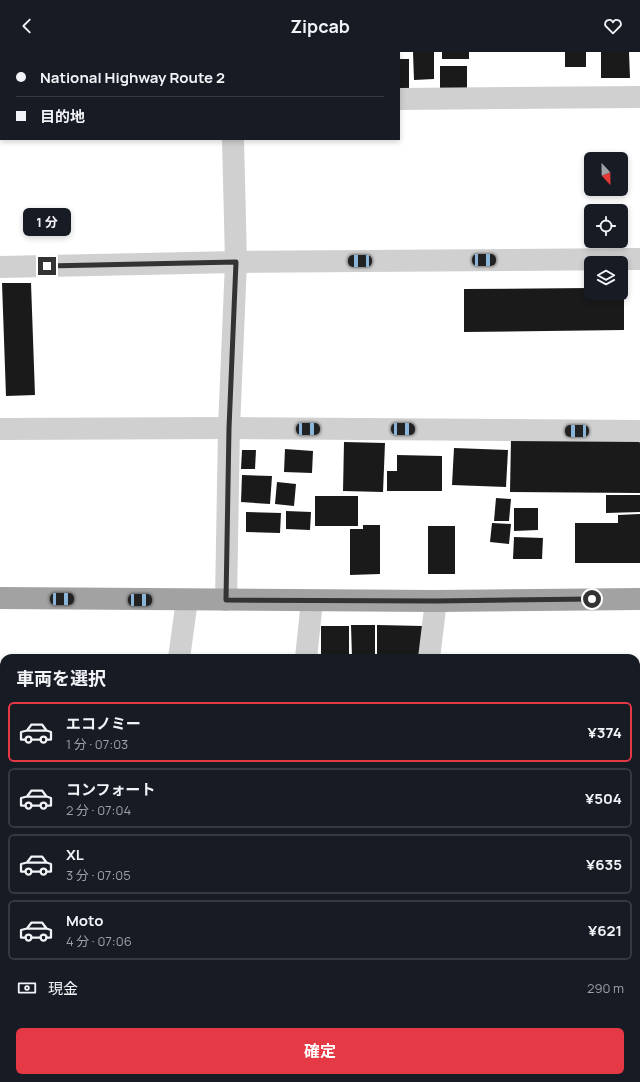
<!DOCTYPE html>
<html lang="ja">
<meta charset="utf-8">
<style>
:root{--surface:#171b24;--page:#20242c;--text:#f1f3f6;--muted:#9ea1a6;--line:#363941;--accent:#e63946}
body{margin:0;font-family:Manrope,"Noto Sans JP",sans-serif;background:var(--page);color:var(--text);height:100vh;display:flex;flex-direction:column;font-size:15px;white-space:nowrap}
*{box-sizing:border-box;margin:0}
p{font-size:13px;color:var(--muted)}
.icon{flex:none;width:22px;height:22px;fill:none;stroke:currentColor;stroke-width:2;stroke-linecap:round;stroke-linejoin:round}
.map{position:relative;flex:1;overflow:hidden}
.side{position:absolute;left:0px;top:602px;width:640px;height:428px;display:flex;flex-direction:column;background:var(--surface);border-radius:12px 12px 0 0;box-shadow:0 2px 6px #0003}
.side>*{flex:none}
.hud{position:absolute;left:0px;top:0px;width:400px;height:88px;box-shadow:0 2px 6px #0003;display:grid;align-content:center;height:88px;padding:0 16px;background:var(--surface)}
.needle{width:26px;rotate:158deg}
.tools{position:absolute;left:584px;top:100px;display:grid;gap:8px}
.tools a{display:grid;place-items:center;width:44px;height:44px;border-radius:6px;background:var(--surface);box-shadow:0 2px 6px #0003;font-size:20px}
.end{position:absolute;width:18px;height:18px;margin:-9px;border:5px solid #333;background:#fff;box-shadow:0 0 0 2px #fff}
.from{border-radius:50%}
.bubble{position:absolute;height:28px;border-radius:6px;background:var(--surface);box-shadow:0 2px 6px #0003;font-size:13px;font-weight:700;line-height:28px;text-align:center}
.car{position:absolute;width:12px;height:24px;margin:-12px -6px;border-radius:5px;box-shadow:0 0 3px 1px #0007;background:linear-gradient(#222 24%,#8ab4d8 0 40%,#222 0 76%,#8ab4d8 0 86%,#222 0)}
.hud b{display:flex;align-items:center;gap:14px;height:38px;font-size:15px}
.hud b+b{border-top:1px solid var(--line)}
.hud i{width:10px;height:10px;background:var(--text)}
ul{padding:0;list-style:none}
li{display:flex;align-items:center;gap:12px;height:60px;margin:0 8px 6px;padding:0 8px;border:2px solid var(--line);border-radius:6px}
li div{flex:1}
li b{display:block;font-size:15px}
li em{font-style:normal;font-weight:700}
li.on{border-color:var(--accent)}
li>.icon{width:36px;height:36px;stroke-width:1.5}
h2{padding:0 16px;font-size:18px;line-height:48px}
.pay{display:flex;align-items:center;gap:10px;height:44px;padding:0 16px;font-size:15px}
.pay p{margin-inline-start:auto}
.action{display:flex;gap:8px;margin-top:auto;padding:8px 16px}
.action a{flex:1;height:46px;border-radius:6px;background:var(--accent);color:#fff;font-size:16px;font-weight:700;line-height:46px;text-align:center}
header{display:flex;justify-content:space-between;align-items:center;height:52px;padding:0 16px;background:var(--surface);font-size:18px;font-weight:700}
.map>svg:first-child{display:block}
.building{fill:#1a1a1a}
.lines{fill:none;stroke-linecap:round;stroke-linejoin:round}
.minor{stroke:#d0d0d0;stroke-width:22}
.trunk{stroke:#a2a2a2;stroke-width:22}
.route{stroke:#333;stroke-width:5}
</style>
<header><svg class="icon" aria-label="back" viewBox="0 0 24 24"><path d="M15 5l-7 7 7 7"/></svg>Zipcab<svg class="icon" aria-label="heart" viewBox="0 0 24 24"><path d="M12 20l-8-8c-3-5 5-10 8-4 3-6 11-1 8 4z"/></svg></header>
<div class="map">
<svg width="640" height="1030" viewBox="0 0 640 1030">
<rect width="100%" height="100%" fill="#fff"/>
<g class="building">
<path d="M413 0H434V27L414 28Z"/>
<rect x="442" y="0" width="27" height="7"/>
<rect x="565" y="0" width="21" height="15"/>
<path d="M601 0H629L630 26H601Z"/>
<rect x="399" y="7" width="10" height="32"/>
<rect x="440" y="14" width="27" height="24"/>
<path d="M2 231H31L35 343 6 344Z"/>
<path d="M621 235H624V278L464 280V237L591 236V241H621Z"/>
<path d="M511 387 638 388 640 391V441L510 440Z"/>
<path d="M344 390 385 391 383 440 343 439Z"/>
<path d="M454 396 508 398 506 435 452 433Z"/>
<path d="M285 397 313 399 312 421 284 420Z"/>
<path d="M242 398H256L255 417H241Z"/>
<path d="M397 403 442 404V439H387V419H397Z"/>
<path d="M242 423 272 424 270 452 241 450Z"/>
<path d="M277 430 296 432 294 454 275 452Z"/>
<path d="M606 443H640V460L606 461Z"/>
<rect x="315" y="444" width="43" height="30"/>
<path d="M496 446 511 447 509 469H494Z"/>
<path d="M514 456H538V478L514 479Z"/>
<path d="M286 459 311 460 310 478 286 477Z"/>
<path d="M246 460 281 461 280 481 246 480Z"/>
<path d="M640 462V511H575V471H618V463Z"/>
<path d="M492 471 511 472 509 492 490 490Z"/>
<path d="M363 473H380V522L350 523V477H363Z"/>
<rect x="428" y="474" width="27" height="48"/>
<path d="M514 485 543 486 542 507H513Z"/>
<path d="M351 573H375V606H352Z"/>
<path d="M377 573 423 574 419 606H377Z"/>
<rect x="321" y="574" width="28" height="32"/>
</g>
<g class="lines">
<g class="minor">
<path d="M230 0V1"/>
<path d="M399 47 640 45"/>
<path d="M0 55H1"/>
<path d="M0 215 236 210 640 207"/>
<path d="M0 377 229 376 640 379"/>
<path d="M226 548 229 376 236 210 233 87"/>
<path d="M179 606 187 548"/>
<path d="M306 606 312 549"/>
<path d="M429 606 436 549"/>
<path d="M0 729H4"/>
<path d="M636 750H640"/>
<path d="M0 888H4"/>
<path d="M126 1030V1026"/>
<path d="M255 1030V1026"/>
<path d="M371 1030 372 1026"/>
<path d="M636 1030 640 903"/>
</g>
<path class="trunk" d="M0 546 436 549 640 547"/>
</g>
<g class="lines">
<path class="route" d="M47 214 236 210 229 376 226 548 436 549 592 547"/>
</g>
</svg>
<div class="tools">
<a><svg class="needle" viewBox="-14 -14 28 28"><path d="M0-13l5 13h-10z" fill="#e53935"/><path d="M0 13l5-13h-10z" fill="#9ea1a6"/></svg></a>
<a><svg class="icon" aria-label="locate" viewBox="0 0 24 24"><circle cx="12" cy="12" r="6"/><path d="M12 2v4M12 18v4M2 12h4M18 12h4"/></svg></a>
<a><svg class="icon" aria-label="layers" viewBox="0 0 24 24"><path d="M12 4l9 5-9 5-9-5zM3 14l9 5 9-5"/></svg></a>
</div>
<i class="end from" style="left:592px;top:547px"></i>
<i class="end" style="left:47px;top:214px"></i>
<div class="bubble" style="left:23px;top:156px;width:48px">1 分</div>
<i class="car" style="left:484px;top:208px;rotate:90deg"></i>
<i class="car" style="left:360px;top:209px;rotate:270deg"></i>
<i class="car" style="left:308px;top:377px;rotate:90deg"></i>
<i class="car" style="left:403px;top:377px;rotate:91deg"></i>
<i class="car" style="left:577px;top:379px;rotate:270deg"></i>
<i class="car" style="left:62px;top:547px;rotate:90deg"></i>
<i class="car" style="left:140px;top:548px;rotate:90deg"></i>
<div class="hud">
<b><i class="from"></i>National Highway Route 2</b>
<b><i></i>目的地</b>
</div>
<section class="side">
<h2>車両を選択</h2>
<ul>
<li class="on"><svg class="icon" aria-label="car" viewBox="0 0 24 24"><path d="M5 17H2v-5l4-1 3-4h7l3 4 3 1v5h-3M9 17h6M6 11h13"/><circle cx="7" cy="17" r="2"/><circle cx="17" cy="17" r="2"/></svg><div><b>エコノミー</b><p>1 分 · 07:03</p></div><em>¥374</em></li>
<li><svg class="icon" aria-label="car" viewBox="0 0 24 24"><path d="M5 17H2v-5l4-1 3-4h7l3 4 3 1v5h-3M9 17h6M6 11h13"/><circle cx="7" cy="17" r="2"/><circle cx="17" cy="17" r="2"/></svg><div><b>コンフォート</b><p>2 分 · 07:04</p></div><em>¥504</em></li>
<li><svg class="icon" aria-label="car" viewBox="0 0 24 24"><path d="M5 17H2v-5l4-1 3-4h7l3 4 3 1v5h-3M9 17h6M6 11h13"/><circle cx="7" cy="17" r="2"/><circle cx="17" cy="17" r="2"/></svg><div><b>XL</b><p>3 分 · 07:05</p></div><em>¥635</em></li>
<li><svg class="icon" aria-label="car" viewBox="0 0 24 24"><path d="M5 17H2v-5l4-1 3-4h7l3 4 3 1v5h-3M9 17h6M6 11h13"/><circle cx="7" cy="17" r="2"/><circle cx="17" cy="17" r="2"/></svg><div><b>Moto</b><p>4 分 · 07:06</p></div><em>¥621</em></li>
</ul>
<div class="pay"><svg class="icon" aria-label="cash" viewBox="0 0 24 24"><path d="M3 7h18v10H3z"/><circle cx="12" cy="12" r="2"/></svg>現金<p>290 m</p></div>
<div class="action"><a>確定</a></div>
</section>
</div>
